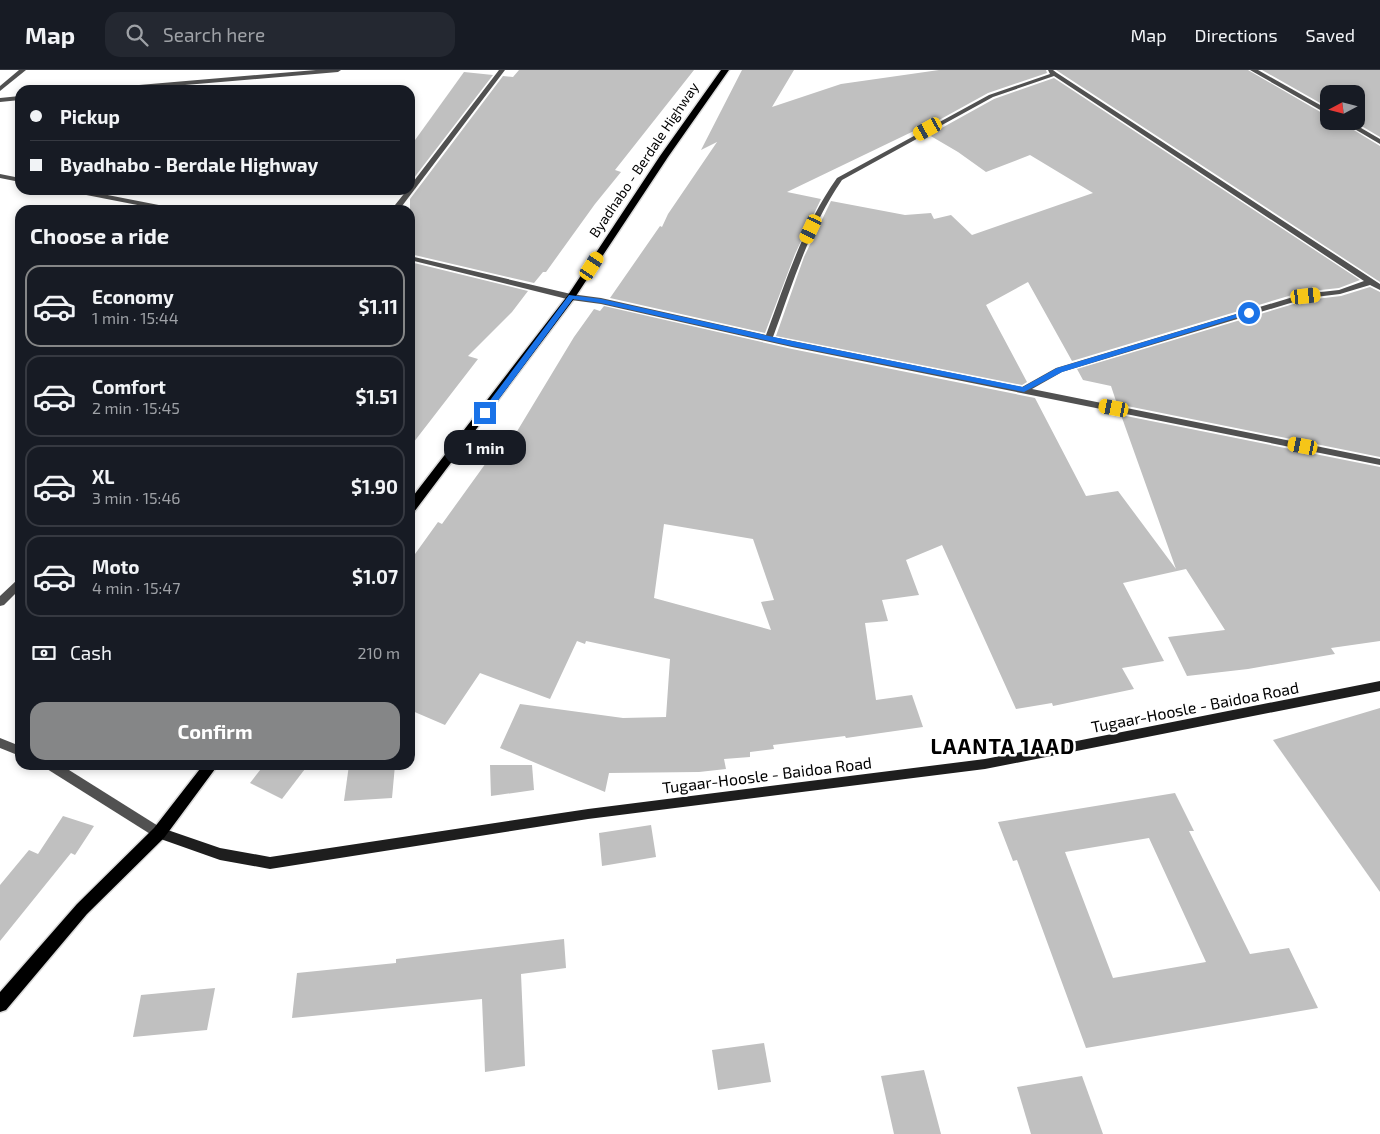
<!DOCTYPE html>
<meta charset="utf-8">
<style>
:root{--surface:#171b24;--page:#242831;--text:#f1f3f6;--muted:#9ea1a6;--line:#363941;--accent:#858687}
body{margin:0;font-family:"Exo 2",sans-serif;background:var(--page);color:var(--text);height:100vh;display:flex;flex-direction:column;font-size:19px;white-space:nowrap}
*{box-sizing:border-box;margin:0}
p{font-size:16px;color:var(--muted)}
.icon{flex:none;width:28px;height:28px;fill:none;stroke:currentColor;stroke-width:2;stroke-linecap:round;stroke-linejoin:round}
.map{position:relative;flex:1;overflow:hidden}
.side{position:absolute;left:15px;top:135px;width:400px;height:565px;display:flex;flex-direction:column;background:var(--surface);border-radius:15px;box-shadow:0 2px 8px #0003}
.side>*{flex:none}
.guide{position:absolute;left:15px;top:15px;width:400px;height:110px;border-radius:15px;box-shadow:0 2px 8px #0003;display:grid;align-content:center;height:110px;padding:0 15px;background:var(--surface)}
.needle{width:32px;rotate:263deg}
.buttons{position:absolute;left:1320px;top:15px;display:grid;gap:10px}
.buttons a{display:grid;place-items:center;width:45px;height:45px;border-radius:10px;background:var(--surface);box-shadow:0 2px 8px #0003;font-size:25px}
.end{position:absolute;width:22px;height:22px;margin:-11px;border:6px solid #1a73e8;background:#fff;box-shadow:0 0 0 2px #fff}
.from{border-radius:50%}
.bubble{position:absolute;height:35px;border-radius:15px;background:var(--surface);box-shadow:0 2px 8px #0003;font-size:16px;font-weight:700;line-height:35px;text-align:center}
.car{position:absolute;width:15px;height:30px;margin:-15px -8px;border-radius:6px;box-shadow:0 0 4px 1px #0007;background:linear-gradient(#f5c518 24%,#345 0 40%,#f5c518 0 76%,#345 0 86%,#f5c518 0)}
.guide b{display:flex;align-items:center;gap:18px;height:48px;font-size:19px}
.guide b+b{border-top:1px solid var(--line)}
.guide i{width:12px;height:12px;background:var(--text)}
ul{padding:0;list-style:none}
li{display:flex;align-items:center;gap:15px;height:82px;margin:0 10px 8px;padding:0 5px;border:2px solid var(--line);border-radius:15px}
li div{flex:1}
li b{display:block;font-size:19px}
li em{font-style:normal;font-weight:700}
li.active{border-color:var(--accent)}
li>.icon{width:45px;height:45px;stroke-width:1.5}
h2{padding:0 15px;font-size:22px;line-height:60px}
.pay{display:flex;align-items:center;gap:12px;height:55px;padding:0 15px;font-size:19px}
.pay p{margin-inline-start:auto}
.primary-button{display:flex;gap:10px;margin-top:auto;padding:10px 15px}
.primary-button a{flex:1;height:58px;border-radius:15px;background:var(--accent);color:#fff;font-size:20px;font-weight:700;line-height:58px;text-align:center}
header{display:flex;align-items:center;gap:30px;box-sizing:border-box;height:70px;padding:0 25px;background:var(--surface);border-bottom:1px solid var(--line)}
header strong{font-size:24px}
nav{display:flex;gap:28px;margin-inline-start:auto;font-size:18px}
.search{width:350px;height:45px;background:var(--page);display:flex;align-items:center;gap:12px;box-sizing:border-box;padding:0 18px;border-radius:15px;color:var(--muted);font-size:19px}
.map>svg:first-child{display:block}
.building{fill:#c0c0c0;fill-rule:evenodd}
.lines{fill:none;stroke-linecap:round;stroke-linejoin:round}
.primary-casing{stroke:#dbdbdb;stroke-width:3}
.minor{fill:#515151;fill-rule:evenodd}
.secondary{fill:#1e1e1e;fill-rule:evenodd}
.primary{fill:#000;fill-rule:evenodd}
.route{fill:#1a73e8}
.labels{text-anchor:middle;stroke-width:5;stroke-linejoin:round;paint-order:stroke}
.far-street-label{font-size:14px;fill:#000;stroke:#fff}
.street-label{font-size:16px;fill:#000;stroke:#fff}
.district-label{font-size:21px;font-weight:bold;letter-spacing:1px;fill:#000;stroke:#fff}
</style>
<header>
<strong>Map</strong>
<div class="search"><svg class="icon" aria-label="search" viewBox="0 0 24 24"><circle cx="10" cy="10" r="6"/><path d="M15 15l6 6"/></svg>Search here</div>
<nav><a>Map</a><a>Directions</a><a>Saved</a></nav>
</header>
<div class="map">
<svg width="1380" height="1064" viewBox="0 0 1380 1064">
<rect width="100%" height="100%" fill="#fff"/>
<g class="building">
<path d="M519 0H694L615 100 621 102 595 134 546 202H543L534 213 410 184V129L503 6 513 7Z"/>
<path d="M742 0H794L772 37 841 14 939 0H1046L1047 3 988 23 921 60 918 59 787 122 821 129 795 184 765 263 610 228 660 156 662 157 668 144 717 72 701 80Z"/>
<path d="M1056 0H1248L1329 47V51H1339L1380 76V212Z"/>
<path d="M1262 0H1380V67L1353 51H1356V24H1329V38Z"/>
<path d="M464 2 493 5 410 113V77Z"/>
<path d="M1054 8 1360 210 1339 218 1302 222 1072 291 1028 212 986 235 1027 312 1022 315 776 266 804 187 831 131 905 145 931 143 934 149 951 145 972 165 1093 123 1030 85 986 102 958 82 929 65 994 29Z"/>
<path d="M410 192 528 221 512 242 468 286 478 289 410 377Z"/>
<path d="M1370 217 1380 222V387L1117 334 1111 316 1083 310 1077 299 1307 230 1341 226Z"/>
<path d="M604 236 792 279 1035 328 1086 426 1118 421 1176 499 1121 345 1380 397V571L1331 578 1335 584 1248 599 1187 606 1168 567 1225 560 1186 499 1123 513 1164 591 1122 598 1134 619 1053 636 1052 633 1016 639 942 475 906 490 919 525 882 530 888 551 865 553 876 630 912 625 923 657 846 668 845 666 773 675 774 679 750 682V687L724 689 726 699 699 702 609 703 605 722 500 678 520 634 623 648 666 647 670 589 586 571 585 574 577 571 550 629 480 603 445 655 410 640V491L438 452 442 454 509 361 516 363 574 267 594 239 600 241ZM664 454 753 469 774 530 761 532 771 560 654 528Z"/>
<path d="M1380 638V822L1273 670Z"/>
<path d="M264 695H308L282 729 250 713Z"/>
<path d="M349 695H395L392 728 344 731Z"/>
<path d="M490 695H532L534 720 491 726Z"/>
<path d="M1175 723 1194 761H1189L1250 884 1289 878 1318 938 1086 978 1017 790 1013 791 998 752ZM1149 768 1206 892 1113 908 1065 782Z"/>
<path d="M63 746 94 756 75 785 71 783 0 871V815L29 780 38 784Z"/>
<path d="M651 755 656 787 602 796 599 763Z"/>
<path d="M564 869 566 898 521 904 525 996 485 1002 482 929 292 948 297 903 396 893V889Z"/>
<path d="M215 918 207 960 133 967 141 925Z"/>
<path d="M764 973 771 1012 718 1020 712 980Z"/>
<path d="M924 1000 941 1064H894L881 1006Z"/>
<path d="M1082 1006 1103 1064H1031L1017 1017Z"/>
</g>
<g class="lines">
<g class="primary-casing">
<g id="primary">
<path d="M721 0H729L668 87 574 229 414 442 410 443V430L568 225 660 86Z"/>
<path d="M203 695H218L164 768 87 844 6 940 0 942V922L77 834 154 758Z"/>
</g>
</g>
<g class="minor">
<path d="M19 0H26L0 21V16Z"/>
<path d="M316 0H341L338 2 126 20H101L104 18Z"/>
<path d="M499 0H505L399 140H391L407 120H410V116Z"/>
<path d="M1048 0H1053L1057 3 1380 214V220L1370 215 1340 224 1307 228 1062 302 1032 319 1380 389V395L792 277 601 234 571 230 410 190V186L571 224 601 228 766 265C786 211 803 156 837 108L989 25 1050 4ZM1054 6 1364 211 1339 220 1303 224 1056 298 1022 317 773 267C793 213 809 158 842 110L993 27Z"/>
<path d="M1250 0H1258L1329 40V45Z"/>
<path d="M20 26V30L0 32V28Z"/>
<path d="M1341 51H1349L1380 69V74Z"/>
<path d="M0 104 20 108V112L0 108Z"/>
<path d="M67 120H82L174 138 178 140H163L71 122Z"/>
<path d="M20 509V519L4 535 0 536V526L17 510Z"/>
<path d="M0 668 20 676V686L0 678Z"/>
<path d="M45 695H61L163 759 165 763 163 767 159 769 155 767 47 699Z"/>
</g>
<path class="secondary" d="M1380 611V621L985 699 588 749 270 799 220 790 155 767 153 763 155 759 159 757 220 778 270 787 588 739 985 689Z"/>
<use href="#primary" class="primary"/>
</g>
<path class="route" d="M569 225 601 229 792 271 1023 317 1057 298 1247 241 1252 243 1062 302 1024 322 792 276 601 233 573 229 487 345H482V341Z"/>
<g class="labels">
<g class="far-street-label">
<text transform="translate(644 90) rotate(-56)" y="5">Byadhabo - Berdale Highway</text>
</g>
<g class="street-label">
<text transform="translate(1195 637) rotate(-11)" y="6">Tugaar-Hoosle - Baidoa Road</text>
<text transform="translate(767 705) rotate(-7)" y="6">Tugaar-Hoosle - Baidoa Road</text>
</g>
<g class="district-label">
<text x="1003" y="684">LAANTA 1AAD</text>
</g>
</g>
</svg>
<div class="buttons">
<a><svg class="needle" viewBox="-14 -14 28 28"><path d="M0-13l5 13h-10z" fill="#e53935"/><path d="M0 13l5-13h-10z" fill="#9ea1a6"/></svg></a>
</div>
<i class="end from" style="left:1249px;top:243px"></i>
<i class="end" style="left:485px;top:343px"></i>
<div class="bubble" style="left:444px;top:360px;width:82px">1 min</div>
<i class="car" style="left:928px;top:59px;rotate:241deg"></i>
<i class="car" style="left:811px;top:159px;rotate:205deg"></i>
<i class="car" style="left:592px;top:196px;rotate:33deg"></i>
<i class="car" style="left:1306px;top:226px;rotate:84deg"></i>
<i class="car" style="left:1114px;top:338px;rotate:281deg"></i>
<i class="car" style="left:1303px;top:376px;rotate:281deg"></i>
<div class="guide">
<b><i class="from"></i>Pickup</b>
<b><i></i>Byadhabo - Berdale Highway</b>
</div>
<section class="side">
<h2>Choose a ride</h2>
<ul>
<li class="active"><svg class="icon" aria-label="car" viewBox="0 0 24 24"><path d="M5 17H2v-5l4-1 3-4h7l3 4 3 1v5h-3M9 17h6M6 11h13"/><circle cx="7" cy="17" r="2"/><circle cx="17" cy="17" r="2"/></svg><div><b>Economy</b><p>1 min · 15:44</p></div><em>$1.11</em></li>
<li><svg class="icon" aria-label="car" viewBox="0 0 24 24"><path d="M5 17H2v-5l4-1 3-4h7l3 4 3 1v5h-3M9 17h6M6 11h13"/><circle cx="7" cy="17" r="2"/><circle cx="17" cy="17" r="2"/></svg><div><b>Comfort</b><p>2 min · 15:45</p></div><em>$1.51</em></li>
<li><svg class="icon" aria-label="car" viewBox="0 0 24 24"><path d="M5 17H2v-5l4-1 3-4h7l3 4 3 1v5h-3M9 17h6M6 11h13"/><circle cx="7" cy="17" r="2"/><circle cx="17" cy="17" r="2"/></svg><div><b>XL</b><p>3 min · 15:46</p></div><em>$1.90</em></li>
<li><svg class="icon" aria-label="car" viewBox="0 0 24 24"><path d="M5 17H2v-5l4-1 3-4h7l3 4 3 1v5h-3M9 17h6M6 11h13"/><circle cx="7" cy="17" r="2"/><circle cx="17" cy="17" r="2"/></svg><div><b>Moto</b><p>4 min · 15:47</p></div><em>$1.07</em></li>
</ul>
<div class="pay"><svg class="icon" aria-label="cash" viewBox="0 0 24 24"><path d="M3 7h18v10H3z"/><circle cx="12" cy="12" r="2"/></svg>Cash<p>210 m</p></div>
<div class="primary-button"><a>Confirm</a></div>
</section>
</div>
